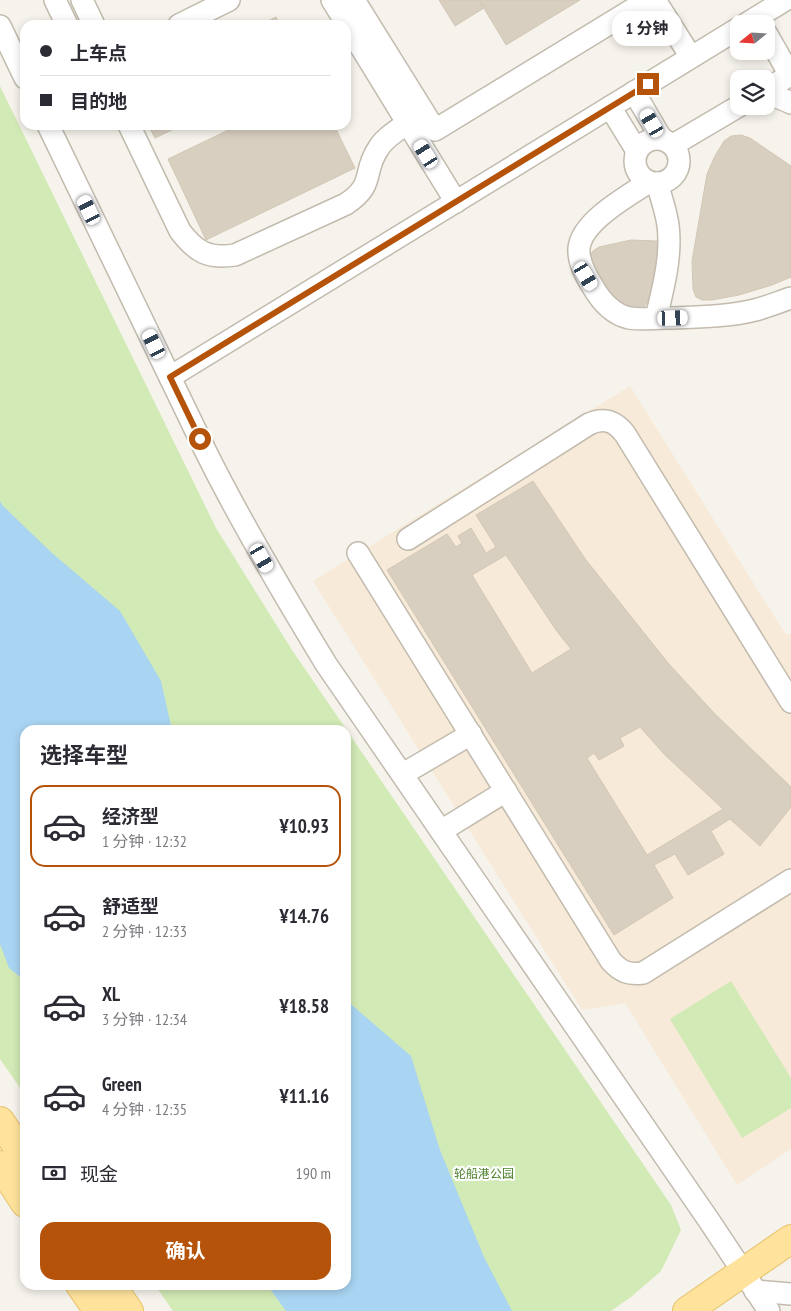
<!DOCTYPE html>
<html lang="zh">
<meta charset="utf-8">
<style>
:root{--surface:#fff;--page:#f7f7f7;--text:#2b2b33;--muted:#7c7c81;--line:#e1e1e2;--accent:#b45309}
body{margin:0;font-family:"PT Sans Narrow","Noto Sans SC",sans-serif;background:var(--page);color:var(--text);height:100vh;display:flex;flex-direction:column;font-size:19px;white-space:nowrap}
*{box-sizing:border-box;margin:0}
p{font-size:16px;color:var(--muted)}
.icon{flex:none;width:28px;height:28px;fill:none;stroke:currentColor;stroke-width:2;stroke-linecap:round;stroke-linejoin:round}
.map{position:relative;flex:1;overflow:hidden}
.details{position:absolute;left:20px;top:725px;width:331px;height:565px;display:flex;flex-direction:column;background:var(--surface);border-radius:15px;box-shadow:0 2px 8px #0003}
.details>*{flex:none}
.top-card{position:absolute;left:20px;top:20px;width:331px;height:110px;border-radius:15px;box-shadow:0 2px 8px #0003;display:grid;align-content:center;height:110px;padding:0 20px;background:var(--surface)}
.needle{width:32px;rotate:252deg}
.buttons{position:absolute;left:730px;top:15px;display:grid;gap:10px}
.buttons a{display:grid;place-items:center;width:45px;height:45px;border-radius:10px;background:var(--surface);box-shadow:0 2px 8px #0003;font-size:25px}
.end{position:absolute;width:22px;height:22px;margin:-11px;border:6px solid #b45309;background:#fff;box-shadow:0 0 0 2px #fff}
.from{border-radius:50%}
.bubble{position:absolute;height:35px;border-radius:15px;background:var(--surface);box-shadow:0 2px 8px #0003;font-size:16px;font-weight:700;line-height:35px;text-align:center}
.car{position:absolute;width:15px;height:30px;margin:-15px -8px;border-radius:6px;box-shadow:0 0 4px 1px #0007;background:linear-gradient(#fff 24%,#345 0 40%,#fff 0 76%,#345 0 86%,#fff 0)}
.top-card b{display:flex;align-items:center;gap:18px;height:48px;font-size:19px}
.top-card b+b{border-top:1px solid var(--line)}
.top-card i{width:12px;height:12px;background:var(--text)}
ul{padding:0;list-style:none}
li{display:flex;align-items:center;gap:15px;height:82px;margin:0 10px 8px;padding:0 10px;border:2px solid transparent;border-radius:15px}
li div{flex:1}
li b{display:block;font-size:19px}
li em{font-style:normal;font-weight:700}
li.active{border-color:var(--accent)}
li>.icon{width:45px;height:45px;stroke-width:1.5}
h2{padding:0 20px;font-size:22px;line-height:60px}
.pay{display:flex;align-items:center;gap:12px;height:55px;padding:0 20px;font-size:19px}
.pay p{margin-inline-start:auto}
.cta{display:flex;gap:10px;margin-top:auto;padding:10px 20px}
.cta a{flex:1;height:58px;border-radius:15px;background:var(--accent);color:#fff;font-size:20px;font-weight:700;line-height:58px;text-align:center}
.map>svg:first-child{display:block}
.commercial{fill:#f7ead8}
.green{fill:#d2eab5}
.water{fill:#a9d4f2}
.building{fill:#d8cfc1;stroke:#d3c7b4;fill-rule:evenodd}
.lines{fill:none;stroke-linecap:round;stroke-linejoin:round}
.minor-casing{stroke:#c2bbae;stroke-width:24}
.major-casing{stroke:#e6c16a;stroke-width:30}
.minor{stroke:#fff;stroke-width:21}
.major{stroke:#ffe39c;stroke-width:28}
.route{stroke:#b45309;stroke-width:6}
.labels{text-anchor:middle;stroke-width:4;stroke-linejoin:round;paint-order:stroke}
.park-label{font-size:12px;fill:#4a7f2a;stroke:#fff}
</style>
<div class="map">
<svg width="791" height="1311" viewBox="0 0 791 1311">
<rect width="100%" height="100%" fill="#f6f3ec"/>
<path class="commercial" d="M630 386 786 635 791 633V1149L737 1185 625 1003 582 1010 313 581Z"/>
<g class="green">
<path d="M0 86 216 528 292 650 671 1205 681 1230 661 1271 631 1297 611 1311H173L155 1285H346V730H25V1095L0 1059Z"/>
<path d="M731 981 791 1078V1108L742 1138 670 1019Z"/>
</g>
<g class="water">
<path d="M0 501 2 505 52 553 120 611 161 681 172 730H25V981L9 968 0 944Z"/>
<path d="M346 1000 411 1056 440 1150 484 1257 512 1311H286L267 1285H346Z"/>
</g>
<g class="building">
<path d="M439 0H479L484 8 455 26Z"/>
<path d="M479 0H580L506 45Z"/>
<path d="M276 17 280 25H260Z"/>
<path d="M148 125H182L155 138Z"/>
<path d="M239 125H334L355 168 206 240 168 159Z"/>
<path d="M741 135 750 138 791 166V277L772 285 739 295 712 300H702L696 297 693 289 692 261 707 174 715 156 724 141 731 136Z"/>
<path d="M631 240 657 241 661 244 651 296 643 309 622 307 605 287 593 267 590 256 593 251 599 247Z"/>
<path d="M533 481 586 560 668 663 714 713 791 787V807L760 846 730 819 711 831 724 854 688 875 675 854 654 865 673 898 614 935 387 570 447 534 456 547 462 543 458 536 471 528 486 553 496 547 476 515ZM506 555 556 630 571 649 532 673 472 575ZM640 727 665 755 723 809 647 855 587 758 594 753 599 760 624 746 620 738Z"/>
</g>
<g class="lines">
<g class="minor-casing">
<g id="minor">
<path d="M55 0 67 25"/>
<path d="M82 0 94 25"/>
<path d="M332 0 456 202"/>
<path d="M354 0 435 130 648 0"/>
<path d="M655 0 691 57"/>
<path d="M746 24 785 0"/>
<path d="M179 25 229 0"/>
<path d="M0 26 25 78"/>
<path d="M766 33 790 75 766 90"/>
<path d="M634 92 661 138"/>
<path d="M766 96C775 95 783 99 791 103"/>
<path d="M610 107 637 151"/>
<path d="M48 125 207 454C243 526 284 595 326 664L710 1222 769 1311"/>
<path d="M129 125 180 231C196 252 208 259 235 255L346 204C376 184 362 173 378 149 384 138 397 131 407 123"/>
<circle cx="657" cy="161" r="22"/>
<path d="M673 145 739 106"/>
<path d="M649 182C628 196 582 221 579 248 578 262 586 276 593 287 601 301 612 314 629 318 642 320 655 318 668 318 696 317 727 317 755 310 767 307 779 302 791 298"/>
<path d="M656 318C663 289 672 256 668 225 666 211 661 197 657 183"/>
<path d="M170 377 739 28"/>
<path d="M408 539 589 424C605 417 615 421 625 434L791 702"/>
<path d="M358 553 611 961C621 972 629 975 643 973L791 880"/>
<path d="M403 774 471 734"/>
<path d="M441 831 506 791"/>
<path d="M755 1291 791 1294"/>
</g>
</g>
<g class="major-casing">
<g id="major">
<path d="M0 1121 25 1158"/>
<path d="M0 1165 25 1203"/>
<path d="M80 1285 98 1311"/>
<path d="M111 1285 129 1311"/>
<path d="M687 1311 791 1239"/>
</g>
</g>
<use href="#minor" class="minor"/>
<use href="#major" class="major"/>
</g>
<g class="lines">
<path class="route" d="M200 439 170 377 648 84"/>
</g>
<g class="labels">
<g class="park-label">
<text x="484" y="1178">轮船港公园</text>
</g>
</g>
</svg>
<div class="buttons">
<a><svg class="needle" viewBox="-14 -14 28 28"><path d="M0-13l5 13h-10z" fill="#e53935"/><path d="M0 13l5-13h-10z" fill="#7c7c81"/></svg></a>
<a><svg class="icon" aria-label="layers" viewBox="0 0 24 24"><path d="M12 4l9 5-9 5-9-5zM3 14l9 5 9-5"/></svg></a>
</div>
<i class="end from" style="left:200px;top:439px"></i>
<i class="end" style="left:648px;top:84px"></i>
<div class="bubble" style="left:612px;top:11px;width:70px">1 分钟</div>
<i class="car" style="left:652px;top:123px;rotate:330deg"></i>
<i class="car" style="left:426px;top:154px;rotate:328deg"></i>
<i class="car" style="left:89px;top:210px;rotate:334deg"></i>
<i class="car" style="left:586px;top:276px;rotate:149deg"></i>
<i class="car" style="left:673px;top:318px;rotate:88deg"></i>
<i class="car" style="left:154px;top:344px;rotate:334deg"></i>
<i class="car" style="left:262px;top:558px;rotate:150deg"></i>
<div class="top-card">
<b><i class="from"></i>上车点</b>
<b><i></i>目的地</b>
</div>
<section class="details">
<h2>选择车型</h2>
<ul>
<li class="active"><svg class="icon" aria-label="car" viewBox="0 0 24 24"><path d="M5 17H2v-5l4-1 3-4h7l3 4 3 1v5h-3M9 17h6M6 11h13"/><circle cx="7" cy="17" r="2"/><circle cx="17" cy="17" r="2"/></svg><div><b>经济型</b><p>1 分钟 · 12:32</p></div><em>¥10.93</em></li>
<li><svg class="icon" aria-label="car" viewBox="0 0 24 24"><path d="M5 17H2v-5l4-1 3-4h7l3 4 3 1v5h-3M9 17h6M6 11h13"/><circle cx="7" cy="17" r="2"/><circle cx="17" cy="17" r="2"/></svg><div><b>舒适型</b><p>2 分钟 · 12:33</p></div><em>¥14.76</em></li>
<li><svg class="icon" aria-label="car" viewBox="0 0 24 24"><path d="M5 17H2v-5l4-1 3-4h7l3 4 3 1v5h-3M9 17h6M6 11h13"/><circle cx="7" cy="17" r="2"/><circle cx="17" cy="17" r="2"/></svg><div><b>XL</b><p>3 分钟 · 12:34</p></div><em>¥18.58</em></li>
<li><svg class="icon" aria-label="car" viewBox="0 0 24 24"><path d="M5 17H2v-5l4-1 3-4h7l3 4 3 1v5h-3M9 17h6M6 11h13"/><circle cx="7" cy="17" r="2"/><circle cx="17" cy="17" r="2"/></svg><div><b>Green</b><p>4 分钟 · 12:35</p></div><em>¥11.16</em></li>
</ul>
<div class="pay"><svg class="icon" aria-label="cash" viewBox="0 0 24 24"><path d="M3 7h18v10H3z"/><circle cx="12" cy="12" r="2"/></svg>现金<p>190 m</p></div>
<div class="cta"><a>确认</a></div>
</section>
</div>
